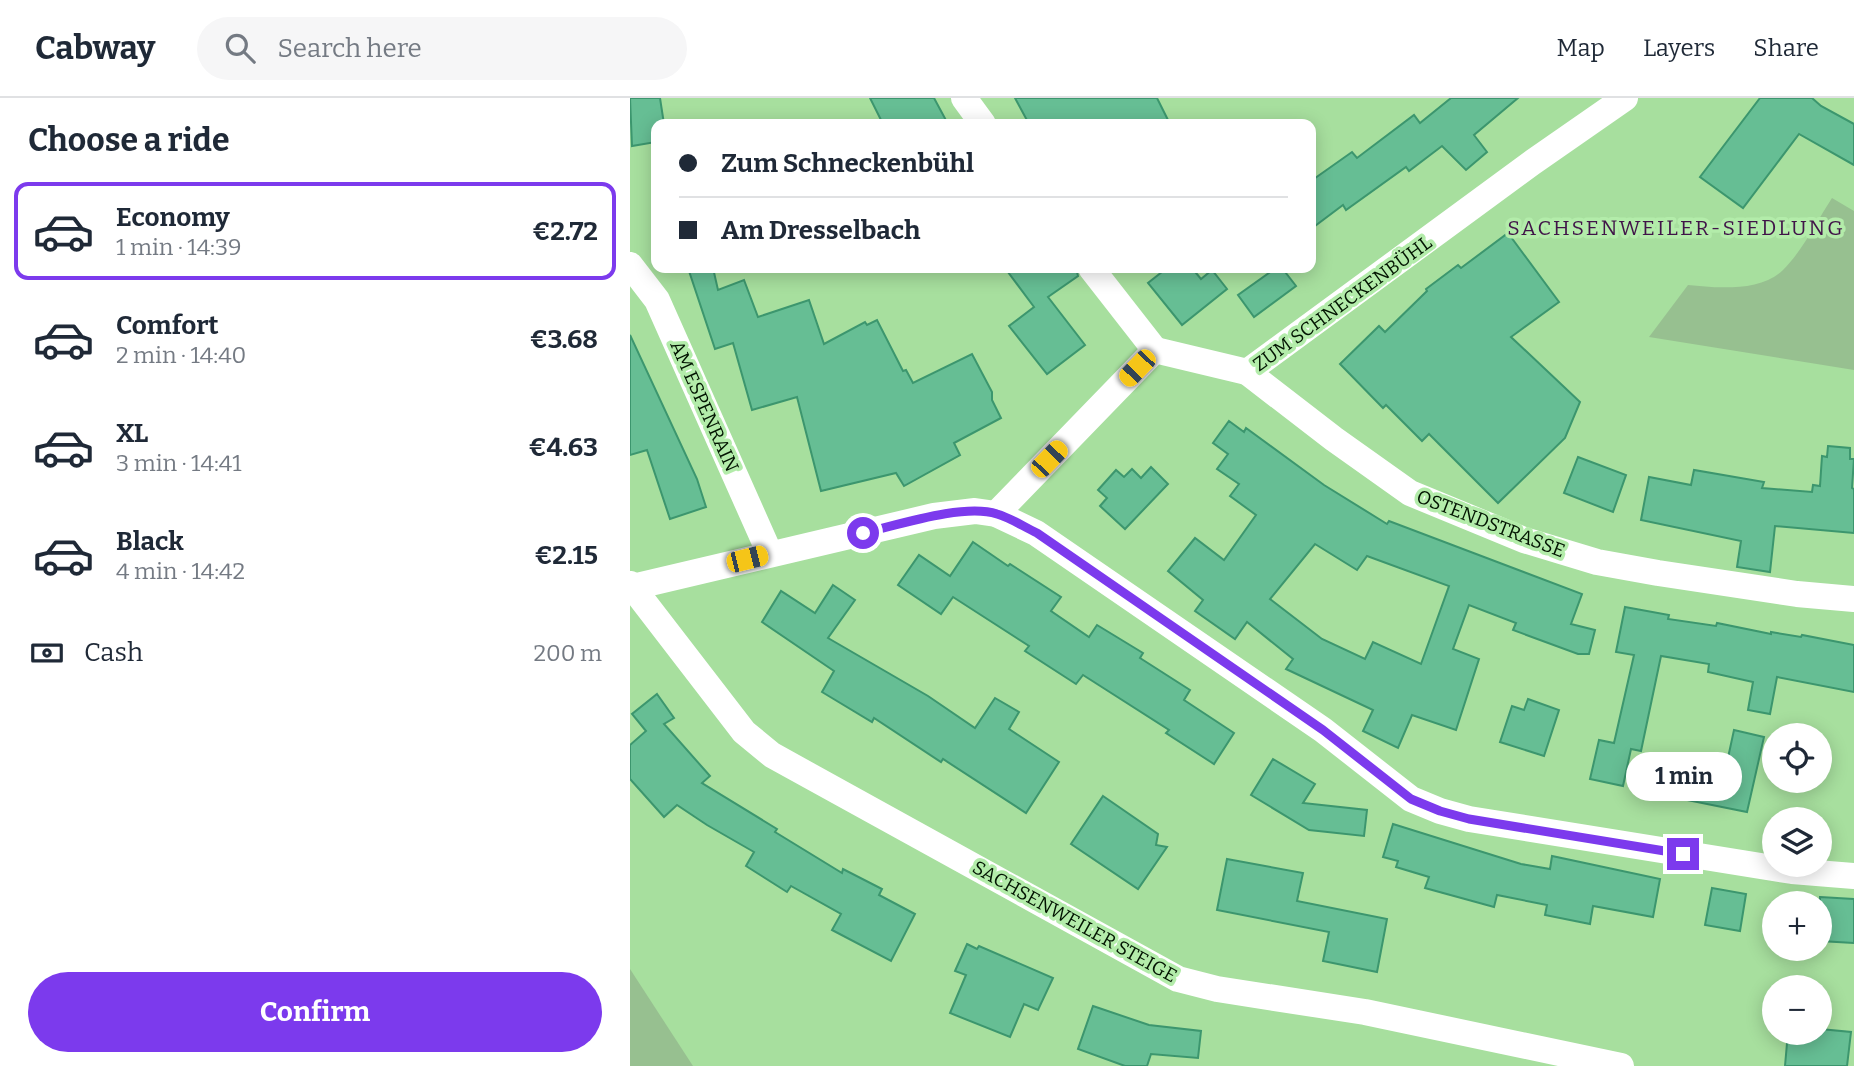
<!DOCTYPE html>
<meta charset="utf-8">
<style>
:root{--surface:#fff;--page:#f6f6f7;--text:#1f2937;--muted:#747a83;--line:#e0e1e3;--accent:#7c3aed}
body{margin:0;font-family:Bitter,serif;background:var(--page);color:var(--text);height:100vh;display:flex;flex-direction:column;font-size:26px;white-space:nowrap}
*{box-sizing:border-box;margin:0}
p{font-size:23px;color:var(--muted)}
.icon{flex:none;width:38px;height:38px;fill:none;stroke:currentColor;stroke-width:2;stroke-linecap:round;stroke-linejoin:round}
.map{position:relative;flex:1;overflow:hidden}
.side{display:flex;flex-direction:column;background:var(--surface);width:630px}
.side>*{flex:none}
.top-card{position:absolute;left:21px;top:21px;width:665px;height:154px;border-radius:14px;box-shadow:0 4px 18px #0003;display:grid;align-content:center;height:154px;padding:0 28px;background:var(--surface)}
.tools{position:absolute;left:1132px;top:625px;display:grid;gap:14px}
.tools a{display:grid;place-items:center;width:70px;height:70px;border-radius:50%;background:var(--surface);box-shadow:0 4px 18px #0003;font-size:35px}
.end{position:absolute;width:32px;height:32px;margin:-16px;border:9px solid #7c3aed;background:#fff;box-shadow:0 0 0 4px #fff}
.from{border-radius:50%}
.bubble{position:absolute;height:49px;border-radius:24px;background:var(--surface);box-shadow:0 4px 18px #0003;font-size:23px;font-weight:700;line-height:49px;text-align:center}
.car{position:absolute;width:21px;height:42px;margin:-21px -10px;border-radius:9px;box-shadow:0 0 5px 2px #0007;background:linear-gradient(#f5c518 24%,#345 0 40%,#f5c518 0 76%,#345 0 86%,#f5c518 0)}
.top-card b{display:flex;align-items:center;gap:24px;height:66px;font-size:26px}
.top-card b+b{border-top:2px solid var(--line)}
.top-card i{width:18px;height:18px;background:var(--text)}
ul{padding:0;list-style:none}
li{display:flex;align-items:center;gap:21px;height:98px;margin:0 14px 10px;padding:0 14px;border:4px solid transparent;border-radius:14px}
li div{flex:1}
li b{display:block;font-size:26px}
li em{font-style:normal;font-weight:700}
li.current{border-color:var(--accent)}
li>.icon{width:63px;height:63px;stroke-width:1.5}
h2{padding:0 28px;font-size:32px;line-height:84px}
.pay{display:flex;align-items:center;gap:18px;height:77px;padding:0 28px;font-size:26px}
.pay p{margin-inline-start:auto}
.cta{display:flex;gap:14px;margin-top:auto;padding:14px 28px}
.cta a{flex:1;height:80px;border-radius:42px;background:var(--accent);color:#fff;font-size:28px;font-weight:700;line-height:80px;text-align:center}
header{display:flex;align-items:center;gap:42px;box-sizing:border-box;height:98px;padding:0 35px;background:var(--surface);border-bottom:2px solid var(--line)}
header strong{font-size:33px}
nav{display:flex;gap:38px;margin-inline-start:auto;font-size:24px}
.search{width:490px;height:63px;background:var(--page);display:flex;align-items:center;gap:18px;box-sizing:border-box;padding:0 24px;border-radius:38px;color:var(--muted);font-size:26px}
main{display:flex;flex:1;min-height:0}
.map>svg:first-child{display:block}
.green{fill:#97c090}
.building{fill:#66be94;stroke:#3c966e;stroke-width:2;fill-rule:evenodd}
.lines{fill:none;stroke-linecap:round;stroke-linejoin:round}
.street{stroke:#fff;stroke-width:26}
.route{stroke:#7c3aed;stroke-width:9}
.labels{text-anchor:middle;stroke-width:7;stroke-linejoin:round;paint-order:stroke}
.street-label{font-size:19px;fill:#021401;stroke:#b3ecaa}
.neighbourhood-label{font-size:21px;letter-spacing:2px;fill:#401448;stroke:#b3ecaa}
</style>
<header>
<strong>Cabway</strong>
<div class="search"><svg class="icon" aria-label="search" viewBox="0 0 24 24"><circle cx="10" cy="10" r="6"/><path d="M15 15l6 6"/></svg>Search here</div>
<nav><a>Map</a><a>Layers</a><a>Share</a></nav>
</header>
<main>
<section class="side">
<h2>Choose a ride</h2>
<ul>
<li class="current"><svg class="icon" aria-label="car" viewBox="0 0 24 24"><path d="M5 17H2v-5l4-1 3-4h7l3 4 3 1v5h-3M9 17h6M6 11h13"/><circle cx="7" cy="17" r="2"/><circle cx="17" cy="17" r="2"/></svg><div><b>Economy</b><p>1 min · 14:39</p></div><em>€2.72</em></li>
<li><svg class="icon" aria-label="car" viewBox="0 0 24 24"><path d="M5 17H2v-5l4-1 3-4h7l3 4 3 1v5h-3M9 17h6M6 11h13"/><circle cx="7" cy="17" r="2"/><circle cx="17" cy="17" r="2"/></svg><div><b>Comfort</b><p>2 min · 14:40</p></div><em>€3.68</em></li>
<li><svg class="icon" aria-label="car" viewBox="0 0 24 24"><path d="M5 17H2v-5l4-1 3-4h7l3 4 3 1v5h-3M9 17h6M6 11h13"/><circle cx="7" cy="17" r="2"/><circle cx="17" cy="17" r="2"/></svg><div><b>XL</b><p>3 min · 14:41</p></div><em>€4.63</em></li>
<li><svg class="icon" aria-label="car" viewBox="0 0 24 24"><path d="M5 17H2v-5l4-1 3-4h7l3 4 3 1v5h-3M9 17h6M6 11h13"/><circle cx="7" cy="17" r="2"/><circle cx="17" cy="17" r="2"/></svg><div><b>Black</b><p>4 min · 14:42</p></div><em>€2.15</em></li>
</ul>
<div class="pay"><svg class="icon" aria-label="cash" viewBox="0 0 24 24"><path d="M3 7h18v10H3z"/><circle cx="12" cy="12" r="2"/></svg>Cash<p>200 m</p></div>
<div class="cta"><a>Confirm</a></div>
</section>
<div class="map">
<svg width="1224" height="968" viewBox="0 0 1224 968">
<rect width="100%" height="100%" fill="#a7df9e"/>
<g class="green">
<path d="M1202 100 1224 113V272L1019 239 1058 187C1087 190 1130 194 1153 172 1173 152 1187 123 1202 100Z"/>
<path d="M0 871 63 968H0Z"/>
</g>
<g class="building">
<path d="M0 0H30L34 26H26V44L2 48Z"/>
<path d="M240 0H304L318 26H253Z"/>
<path d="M385 0H527L540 26H399Z"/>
<path d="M821 0H888L844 37 857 54 836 72 812 48 779 73 776 69 716 112 713 107 681 131V83L722 54 727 60 784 17 790 25Z"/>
<path d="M1130 0H1182L1191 8 1224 26V67L1169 36 1113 110 1070 79Z"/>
<path d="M878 135 929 204 881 239 950 304 935 340 868 405 799 336 792 343 756 307 753 310 710 266 749 228 755 234 797 193 796 191 828 167 831 170Z"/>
<path d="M58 170H83L88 192 114 182 128 219 179 202 194 246 235 224 237 227 247 222 273 273 276 272 283 285 342 256 362 294V302L371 320 324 345 330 357 274 388 266 375 191 393 167 299 122 312 103 245 85 251Z"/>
<path d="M375 170H446L448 178 418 199 455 247 417 276 379 228 404 209Z"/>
<path d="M537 170H562L571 181 582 172 597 191 552 227 518 185Z"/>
<path d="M646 170H652L666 188 624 219 608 197Z"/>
<path d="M0 237 67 381 76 409 40 421 17 352 0 357Z"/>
<path d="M599 323 614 334 616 330 694 387 757 426 759 423 952 496 941 526 965 532 959 556H948L883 532 886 525 839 507 823 551 849 561 826 632 782 617 768 650 733 633 743 612 656 571 663 561 617 524 605 541 565 513 573 502 538 473 565 440 594 462 626 417 600 398 609 386 587 371 598 356 583 345ZM685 446 727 472 737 458 819 488 791 566 743 544 735 561 692 541 640 501Z"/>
<path d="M1198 348 1220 350V361H1224L1222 390 1224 391V435L1145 428 1140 474 1107 469 1111 443 1011 422 1019 379 1061 387 1064 372 1134 384 1132 390 1182 394 1183 387 1190 388 1192 358 1197 359Z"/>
<path d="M948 359 996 377 983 414 934 395Z"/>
<path d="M521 369 538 386 495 431 470 408 477 400 468 392 486 372 494 379 502 371 511 380Z"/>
<path d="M343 444 378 468 380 466 431 499 421 513 459 539 467 527 513 555 510 560 560 592 554 602 604 635 584 666 536 635 539 632 453 577 446 586 395 553 399 548 323 499 311 516 268 487 289 457 320 478Z"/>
<path d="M203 487 225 502 198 540 298 598 345 630 365 600 389 614 379 631 429 664 396 715 313 661 311 664 244 620 242 624 192 594 204 573 132 524 151 493 185 515Z"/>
<path d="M995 509 1039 517 1038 521 1086 528 1087 525 1141 536V534L1171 539 1172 537 1224 547V594L1147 579 1140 616 1118 612 1123 584 1078 574 1079 566 1031 558 1011 653 1001 651 993 688 960 681 969 642 984 645 1004 557 986 554Z"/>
<path d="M27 596 44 620 34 626 80 678 72 685 147 731 145 734 212 775 213 771 252 791 249 797 285 816 261 863 202 832 211 816 161 788 157 794 116 768 124 754 77 727 47 707 34 719 0 681V647L16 633 2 616Z"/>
<path d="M898 601 929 612 914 658 870 644 882 608 894 612Z"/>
<path d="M1104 632 1134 639 1117 714 1057 702 1065 663 1096 669Z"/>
<path d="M643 661 685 686 673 705 737 712 734 738 679 732 621 697Z"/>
<path d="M473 698 528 736 526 747 537 749 508 791 441 746Z"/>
<path d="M763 726 891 766 920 771 922 758 1030 781 1023 819 963 808 960 826 915 817 917 807 867 797 864 809 795 790 799 779 766 769 768 763 753 759Z"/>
<path d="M597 761 673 775 667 803 757 821 747 874 693 863 699 834 587 812Z"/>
<path d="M1082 790 1116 796 1110 833 1075 827Z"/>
<path d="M1190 799 1224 801V845L1190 843Z"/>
<path d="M337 846 347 851 349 848 423 880 408 912 394 906 380 939 320 915 336 877 325 873Z"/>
<path d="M463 908 519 927 571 933 568 960 521 956 517 968H495L448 951Z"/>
<path d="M1190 931 1221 934 1217 968H1155L1158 934H1190Z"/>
</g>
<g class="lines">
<g class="street">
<path d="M334 0 353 26"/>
<path d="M0 167 27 202 140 456"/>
<path d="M461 170 525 252"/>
<path d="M617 274 704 341 780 395 894 442 967 464 1028 475 1167 496 1224 501"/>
<path d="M366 416 525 252 617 274 903 64 995 0"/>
<path d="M0 486 114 634 142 657 548 881 587 891 735 914 991 968"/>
<path d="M3 489 304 418 345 413 366 416 406 435 693 632 781 701 810 713 839 721 1162 773 1224 778"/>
</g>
</g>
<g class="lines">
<path class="route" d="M233 435C268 427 334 405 367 416 381 420 394 429 407 435L693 632 781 701 810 713 839 721 1053 756"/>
</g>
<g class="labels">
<g class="street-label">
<text transform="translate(712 205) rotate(-36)" y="7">ZUM SCHNECKENBÜHL</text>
<text transform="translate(75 308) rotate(66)" y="7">AM ESPENRAIN</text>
<text transform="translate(861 425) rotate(21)" y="7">OSTENDSTRASSE</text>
<text transform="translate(445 823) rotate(29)" y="7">SACHSENWEILER STEIGE</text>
</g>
<g class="neighbourhood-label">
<text x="1046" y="137">SACHSENWEILER-SIEDLUNG</text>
</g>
</g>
</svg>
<div class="tools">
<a><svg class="icon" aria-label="locate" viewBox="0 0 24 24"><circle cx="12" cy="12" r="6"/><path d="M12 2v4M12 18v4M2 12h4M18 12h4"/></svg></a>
<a><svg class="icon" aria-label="layers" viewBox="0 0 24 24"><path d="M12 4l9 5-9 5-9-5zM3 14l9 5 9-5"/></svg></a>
<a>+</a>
<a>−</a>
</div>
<i class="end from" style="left:233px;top:435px"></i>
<i class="end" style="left:1053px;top:756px"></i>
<div class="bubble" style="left:996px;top:654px;width:116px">1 min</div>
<i class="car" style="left:507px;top:270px;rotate:224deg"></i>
<i class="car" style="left:419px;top:361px;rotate:44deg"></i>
<i class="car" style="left:117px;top:461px;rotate:76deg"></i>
<div class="top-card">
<b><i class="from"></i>Zum Schneckenbühl</b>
<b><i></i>Am Dresselbach</b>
</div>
</div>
</main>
